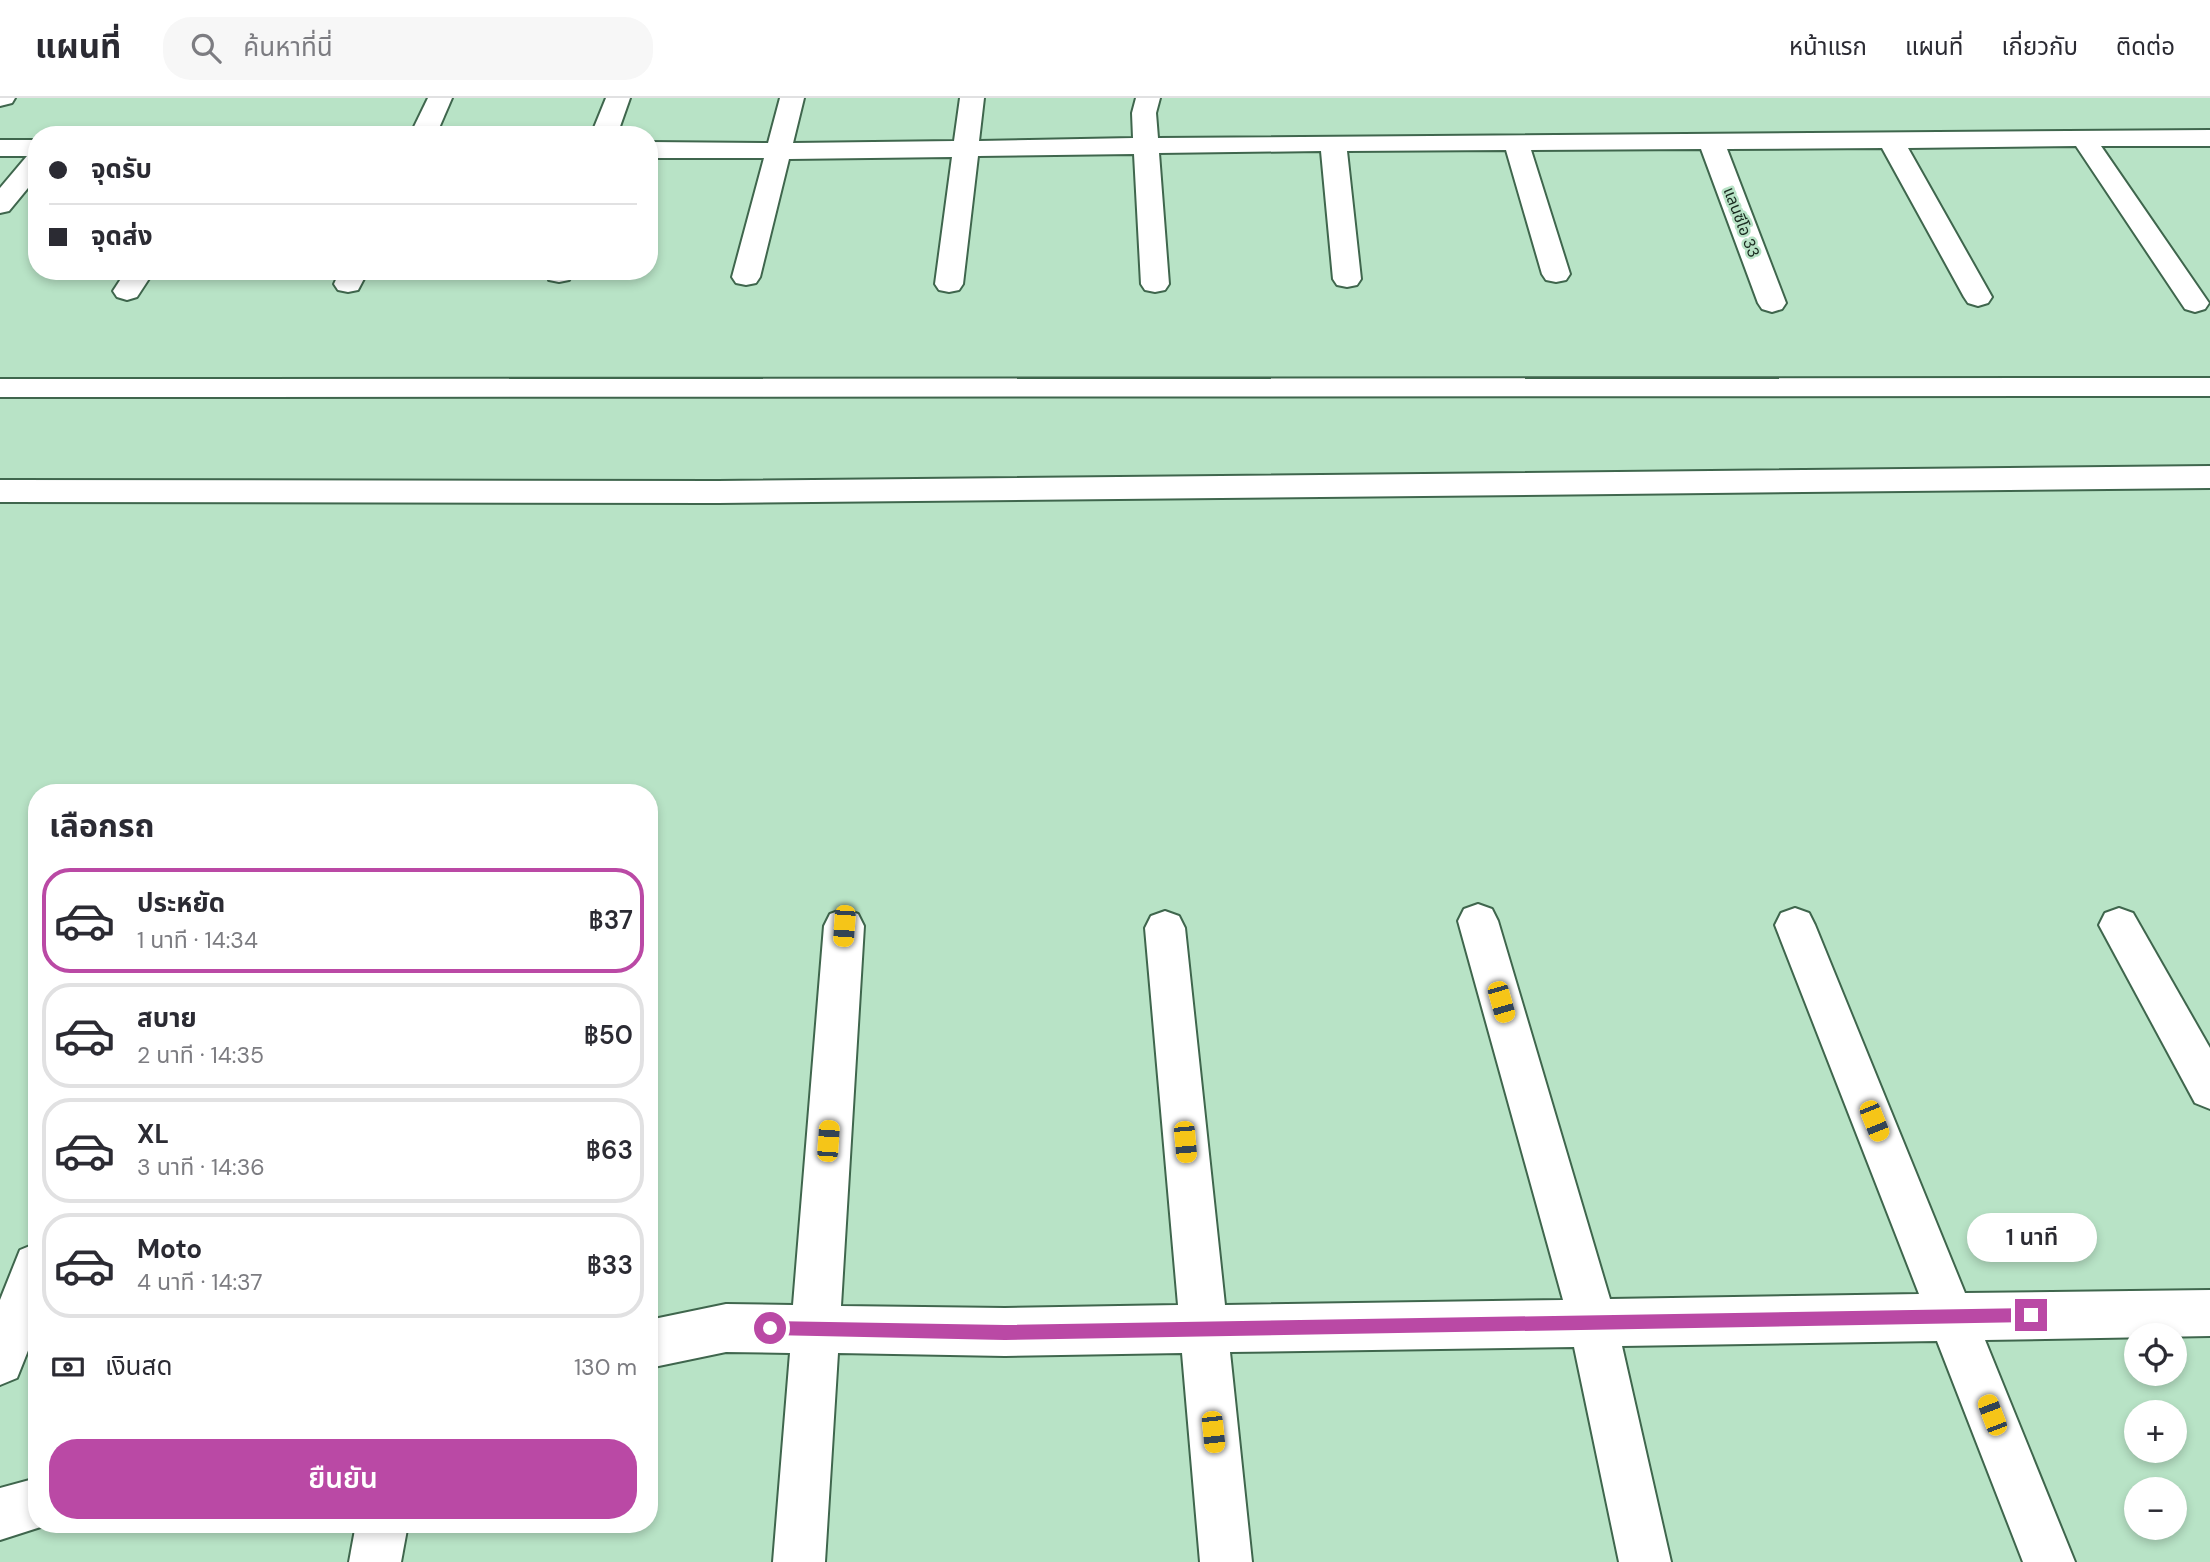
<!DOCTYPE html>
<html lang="th">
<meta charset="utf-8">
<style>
:root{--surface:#fff;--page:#f7f7f7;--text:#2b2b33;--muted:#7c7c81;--line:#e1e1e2;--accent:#ba49a5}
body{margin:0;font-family:"DM Sans","Noto Sans Thai",sans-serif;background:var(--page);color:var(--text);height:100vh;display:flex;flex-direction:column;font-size:26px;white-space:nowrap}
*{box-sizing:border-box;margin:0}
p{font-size:23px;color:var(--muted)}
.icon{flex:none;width:38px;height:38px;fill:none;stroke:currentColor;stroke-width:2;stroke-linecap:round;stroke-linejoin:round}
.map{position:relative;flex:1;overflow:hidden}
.panel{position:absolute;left:28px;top:686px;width:630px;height:749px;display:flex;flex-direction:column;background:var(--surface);border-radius:28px;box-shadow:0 4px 10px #0003}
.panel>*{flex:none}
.hud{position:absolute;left:28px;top:28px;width:630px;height:154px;border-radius:28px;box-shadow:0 4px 10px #0003;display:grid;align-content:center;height:154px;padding:0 21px;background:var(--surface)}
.tools{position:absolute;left:2124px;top:1225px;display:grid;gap:14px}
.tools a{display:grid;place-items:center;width:63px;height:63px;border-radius:50%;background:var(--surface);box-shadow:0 4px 10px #0003;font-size:35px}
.end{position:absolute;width:32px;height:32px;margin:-16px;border:9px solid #ba49a5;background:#fff;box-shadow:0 0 0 4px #fff}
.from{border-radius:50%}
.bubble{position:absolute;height:49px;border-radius:24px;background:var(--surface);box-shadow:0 4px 10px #0003;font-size:23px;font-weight:600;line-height:49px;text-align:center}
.car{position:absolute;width:21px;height:42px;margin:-21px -10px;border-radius:9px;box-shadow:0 0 5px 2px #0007;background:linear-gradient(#f5c518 24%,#345 0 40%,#f5c518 0 76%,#345 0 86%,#f5c518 0)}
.hud b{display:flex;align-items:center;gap:24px;height:66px;font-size:26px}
.hud b+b{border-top:2px solid var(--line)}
.hud i{width:18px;height:18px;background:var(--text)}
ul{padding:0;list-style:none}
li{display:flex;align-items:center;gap:21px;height:105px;margin:0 14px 10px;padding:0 7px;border:4px solid var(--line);border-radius:28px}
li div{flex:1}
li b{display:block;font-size:26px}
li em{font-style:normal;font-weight:600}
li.active{border-color:var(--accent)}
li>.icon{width:63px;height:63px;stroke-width:1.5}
h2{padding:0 21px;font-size:32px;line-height:84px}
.pay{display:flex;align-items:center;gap:18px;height:77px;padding:0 21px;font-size:26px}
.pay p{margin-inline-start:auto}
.primary-button{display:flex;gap:14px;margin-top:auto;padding:14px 21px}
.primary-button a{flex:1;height:80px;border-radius:28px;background:var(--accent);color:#fff;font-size:28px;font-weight:600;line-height:80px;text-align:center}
header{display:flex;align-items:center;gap:42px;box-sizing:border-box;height:98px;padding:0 35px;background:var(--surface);border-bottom:2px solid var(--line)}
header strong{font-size:33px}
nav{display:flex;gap:38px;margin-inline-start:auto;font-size:24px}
.search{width:490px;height:63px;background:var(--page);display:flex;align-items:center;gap:18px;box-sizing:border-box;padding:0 24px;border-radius:28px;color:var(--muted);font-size:26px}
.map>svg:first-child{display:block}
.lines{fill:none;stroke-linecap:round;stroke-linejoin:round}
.minor-casing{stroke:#3f664d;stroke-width:4}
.minor{fill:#fff;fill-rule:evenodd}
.route{fill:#ba49a5}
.labels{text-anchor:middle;stroke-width:5;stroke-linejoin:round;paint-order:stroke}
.far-street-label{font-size:16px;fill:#192a1f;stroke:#b8e3c6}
</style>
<header>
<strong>แผนที่</strong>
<div class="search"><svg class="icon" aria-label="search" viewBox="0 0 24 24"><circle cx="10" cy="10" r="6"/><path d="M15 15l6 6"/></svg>ค้นหาที่นี่</div>
<nav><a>หน้าแรก</a><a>แผนที่</a><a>เกี่ยวกับ</a><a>ติดต่อ</a></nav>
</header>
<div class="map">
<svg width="2210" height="1464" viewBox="0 0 2210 1464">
<rect width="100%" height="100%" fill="#b8e3c6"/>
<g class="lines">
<g class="minor-casing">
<g id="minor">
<path d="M0 0H15L12 5 0 8Z"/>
<path d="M428 0H452L436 37H410Z"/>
<path d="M606 0H630L617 37H591Z"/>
<path d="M780 0H804L793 45 954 43 960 0H984L979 43 1133 40 1132 15 1136 0H1160L1156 15 1158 40 2210 32V48H2101L2209 205 2205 211 2195 214 2185 211 2076 48 1908 50 1992 199 1988 205 1978 208 1968 205 1964 199 1882 50 1727 51 1786 205 1782 211 1772 214 1762 211 1758 205 1701 51 1531 52 1570 176 1566 182 1556 184 1546 182 1542 176 1506 52 1347 53 1361 181 1357 187 1347 189 1337 187 1333 181 1321 53 1159 55 1169 186 1165 192 1155 194 1145 192 1141 186 1134 56 978 58 963 186 959 192 949 194 939 192 935 186 952 59 789 61 760 179 756 185 746 187 736 185 732 179 764 60H649V44L768 45Z"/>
<path d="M0 42H37V79L9 113 0 115V90L27 58H0Z"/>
<path d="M126 173H154L137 199 127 202 117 199 113 193Z"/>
<path d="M340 173H368L358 192 348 194 338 192 334 186Z"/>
<path d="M546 173H574L569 182 559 184 549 182Z"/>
<path d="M2210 280V298L0 299V281Z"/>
<path d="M2210 368V390L718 405 0 404V382L718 383Z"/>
<path d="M1478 806 1492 811 1498 823 1610 1201 1919 1196 1775 827 1781 815 1795 810 1809 815 1815 827 1965 1195 2210 1192V1238L1985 1242 2075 1464H2023L1937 1243 1622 1248 1671 1464H1619L1574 1249 1230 1254 1252 1464H1200L1182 1255 1005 1258 838 1255 825 1464H773L790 1255 726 1254 649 1270V1222L726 1206 793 1207 824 828 830 816 844 811 858 816 864 828 841 1208 1005 1210 1178 1207 1145 830 1151 818 1165 813 1179 818 1185 830 1225 1207 1563 1202 1458 823 1464 811Z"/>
<path d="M2119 810 2133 815 2210 950V1011L2195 1005 2099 827 2105 815Z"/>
<path d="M37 1145V1230L17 1280 0 1287V1202L20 1152Z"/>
<path d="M37 1380V1426H50L0 1442V1390Z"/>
<path d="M356 1426H408L401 1464H349Z"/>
</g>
</g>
<use href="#minor" class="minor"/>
</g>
<path class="route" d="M2031 1210 2038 1217 2031 1224 1005 1242 770 1237 763 1230 770 1223 1005 1227Z"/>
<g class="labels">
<g class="far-street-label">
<text transform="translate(1742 124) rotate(69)" y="6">แลนซีโอ 33</text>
</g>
</g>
</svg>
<div class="tools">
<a><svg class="icon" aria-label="locate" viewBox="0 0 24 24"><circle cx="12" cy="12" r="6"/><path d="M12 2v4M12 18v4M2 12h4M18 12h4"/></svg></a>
<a>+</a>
<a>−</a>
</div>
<i class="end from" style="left:770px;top:1230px"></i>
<i class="end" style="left:2031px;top:1217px"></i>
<div class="bubble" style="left:1967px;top:1115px;width:130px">1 นาที</div>
<i class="car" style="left:844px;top:828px;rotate:184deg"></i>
<i class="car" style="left:1501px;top:904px;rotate:164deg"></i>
<i class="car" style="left:1874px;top:1023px;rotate:158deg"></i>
<i class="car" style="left:828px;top:1043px;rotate:4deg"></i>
<i class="car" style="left:1185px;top:1044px;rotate:175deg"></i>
<i class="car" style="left:1992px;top:1317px;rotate:339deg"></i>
<i class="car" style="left:1213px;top:1334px;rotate:174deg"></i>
<div class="hud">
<b><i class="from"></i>จุดรับ</b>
<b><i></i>จุดส่ง</b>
</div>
<section class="panel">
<h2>เลือกรถ</h2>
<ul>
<li class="active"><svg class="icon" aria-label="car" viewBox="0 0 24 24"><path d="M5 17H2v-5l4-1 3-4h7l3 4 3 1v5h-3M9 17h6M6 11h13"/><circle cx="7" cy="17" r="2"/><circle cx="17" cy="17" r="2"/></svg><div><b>ประหยัด</b><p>1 นาที · 14:34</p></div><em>฿37</em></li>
<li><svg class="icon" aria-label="car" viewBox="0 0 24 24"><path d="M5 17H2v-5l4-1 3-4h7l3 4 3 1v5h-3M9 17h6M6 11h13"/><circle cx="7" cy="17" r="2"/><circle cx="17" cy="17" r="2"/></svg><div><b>สบาย</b><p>2 นาที · 14:35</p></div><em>฿50</em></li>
<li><svg class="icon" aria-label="car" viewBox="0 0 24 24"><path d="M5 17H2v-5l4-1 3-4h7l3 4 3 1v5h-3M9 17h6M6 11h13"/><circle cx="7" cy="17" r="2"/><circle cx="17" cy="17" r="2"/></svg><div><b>XL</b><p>3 นาที · 14:36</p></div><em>฿63</em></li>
<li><svg class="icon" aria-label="car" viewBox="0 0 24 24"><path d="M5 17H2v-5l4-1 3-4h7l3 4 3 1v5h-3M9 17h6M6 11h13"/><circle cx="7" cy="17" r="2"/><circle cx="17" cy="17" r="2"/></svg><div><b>Moto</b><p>4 นาที · 14:37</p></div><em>฿33</em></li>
</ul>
<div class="pay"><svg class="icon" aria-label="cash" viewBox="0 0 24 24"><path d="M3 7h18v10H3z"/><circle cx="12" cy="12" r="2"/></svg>เงินสด<p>130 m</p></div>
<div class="primary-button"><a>ยืนยัน</a></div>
</section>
</div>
